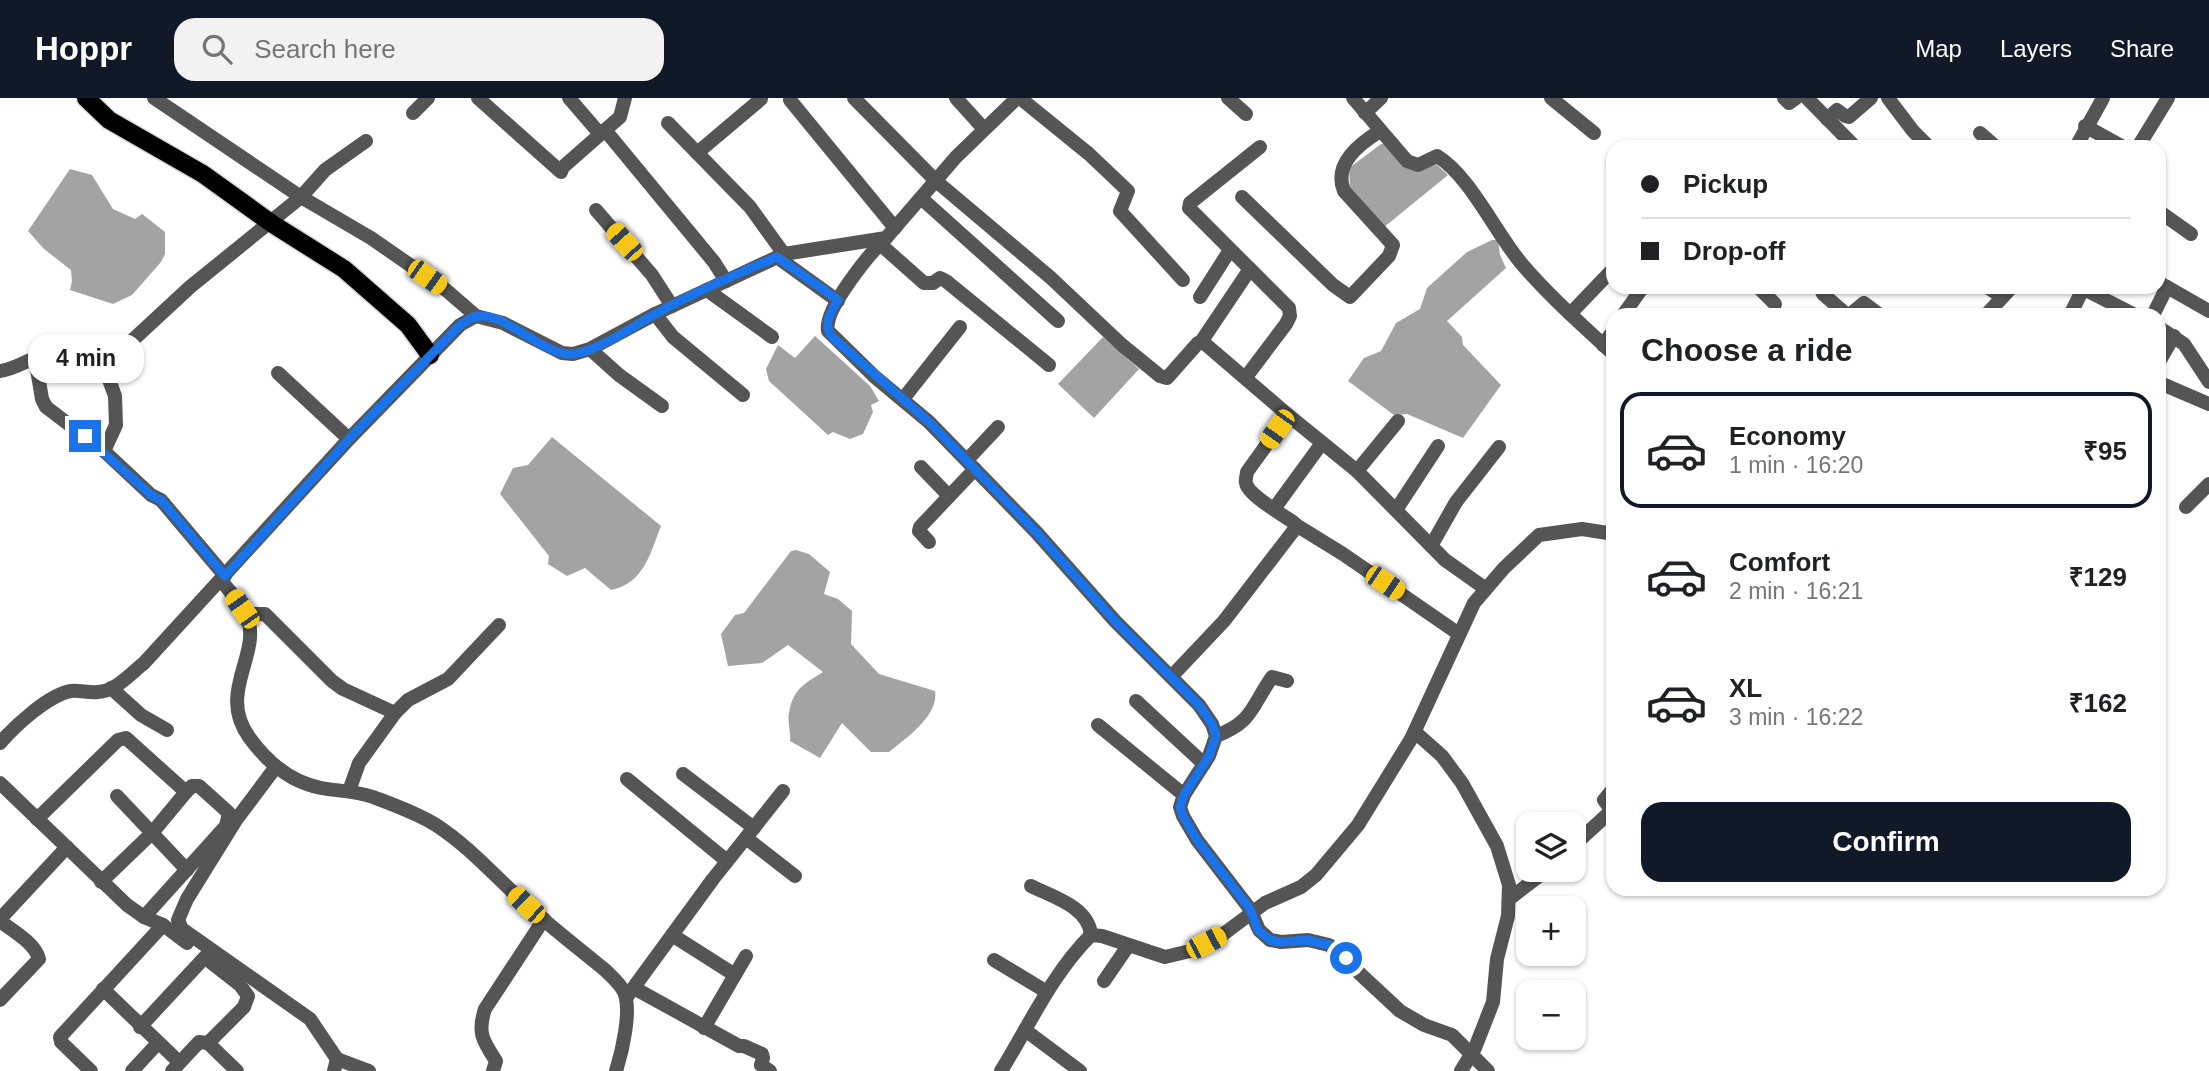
<!DOCTYPE html>
<meta charset="utf-8">
<style>
:root{--surface:#fff;--page:#f2f2f2;--text:#202124;--muted:#757577;--line:#e0e0e0;--accent:#111827}
body{margin:0;font-family:Helvetica,sans-serif;background:var(--page);color:var(--text);height:100vh;display:flex;flex-direction:column;font-size:26px;white-space:nowrap}
*{box-sizing:border-box;margin:0}
p{font-size:23px;color:var(--muted)}
.icon{flex:none;width:38px;height:38px;fill:none;stroke:currentColor;stroke-width:2;stroke-linecap:round;stroke-linejoin:round}
.map{position:relative;flex:1;overflow:hidden}
.sheet{position:absolute;left:1606px;top:210px;width:560px;height:588px;display:flex;flex-direction:column;background:var(--surface);border-radius:21px;box-shadow:0 2px 5px #0004}
.sheet>*{flex:none}
.hud{position:absolute;left:1606px;top:42px;width:560px;height:154px;border-radius:21px;box-shadow:0 2px 5px #0004;display:grid;align-content:center;height:154px;padding:0 35px;background:var(--surface)}
.buttons{position:absolute;left:1516px;top:714px;display:grid;gap:14px}
.buttons a{display:grid;place-items:center;width:70px;height:70px;border-radius:14px;background:var(--surface);box-shadow:0 2px 5px #0004;font-size:35px}
.end{position:absolute;width:32px;height:32px;margin:-16px;border:9px solid #1a73e8;background:#fff;box-shadow:0 0 0 4px #fff}
.from{border-radius:50%}
.bubble{position:absolute;height:49px;border-radius:21px;background:var(--surface);box-shadow:0 2px 5px #0004;font-size:23px;font-weight:800;line-height:49px;text-align:center}
.car{position:absolute;width:21px;height:42px;margin:-21px -10px;border-radius:9px;box-shadow:0 0 5px 2px #0007;background:linear-gradient(#f5c518 24%,#345 0 40%,#f5c518 0 76%,#345 0 86%,#f5c518 0)}
.hud b{display:flex;align-items:center;gap:24px;height:66px;font-size:26px}
.hud b+b{border-top:2px solid var(--line)}
.hud i{width:18px;height:18px;background:var(--text)}
ul{padding:0;list-style:none}
li{display:flex;align-items:center;gap:21px;height:116px;margin:0 14px 10px;padding:0 21px;border:4px solid transparent;border-radius:21px}
li div{flex:1}
li b{display:block;font-size:26px}
li em{font-style:normal;font-weight:800}
li.current{border-color:var(--accent)}
li>.icon{width:63px;height:63px;stroke-width:1.5}
h2{padding:0 35px;font-size:32px;line-height:84px}
.button{display:flex;gap:14px;margin-top:auto;padding:14px 35px}
.button a{flex:1;height:80px;border-radius:21px;background:var(--accent);color:#fff;font-size:28px;font-weight:800;line-height:80px;text-align:center}
header{display:flex;align-items:center;gap:42px;box-sizing:border-box;height:98px;padding:0 35px;background:var(--accent);color:#fff}
header strong{font-size:33px}
nav{display:flex;gap:38px;margin-inline-start:auto;font-size:24px}
.search{width:490px;height:63px;background:var(--page);display:flex;align-items:center;gap:18px;box-sizing:border-box;padding:0 24px;border-radius:21px;color:var(--muted);font-size:26px}
.map>svg:first-child{display:block}
.water{fill:#a3a3a3}
.lines{fill:none;stroke-linecap:round;stroke-linejoin:round}
.major-casing{stroke:#dbdbdb;stroke-width:21}
.minor{stroke:#555;stroke-width:14}
.major{stroke:#000;stroke-width:18}
.route{stroke:#1a73e8;stroke-width:9}
</style>
<header>
<strong>Hoppr</strong>
<div class="search"><svg class="icon" aria-label="search" viewBox="0 0 24 24"><circle cx="10" cy="10" r="6"/><path d="M15 15l6 6"/></svg>Search here</div>
<nav><a>Map</a><a>Layers</a><a>Share</a></nav>
</header>
<div class="map">
<svg width="2209" height="973" viewBox="0 0 2209 973">
<rect width="100%" height="100%" fill="#fff"/>
<g class="water">
<path d="M1381 46H1395L1415 66 1427 63 1437 67 1448 77 1383 130 1350 90 1349 70Z"/>
<path d="M70 71 92 77 113 111 135 121 142 116 165 134V156L161 164 132 197 113 206 70 192 72 183 71 172 44 151 28 133Z"/>
<path d="M1492 142H1498L1500 157 1506 170 1447 223 1462 239 1463 247 1501 287 1463 340 1407 316 1394 317 1348 283 1364 260 1381 253 1396 225 1420 211 1427 190 1467 154Z"/>
<path d="M815 238 870 288 879 303 871 307 873 314 863 336 850 341 833 334 828 337 769 283 766 271 778 247 795 260Z"/>
<path d="M1103 239 1139 271 1094 320 1058 286Z"/>
<path d="M552 339 661 428C650 456 644 485 611 492L585 470 567 478 548 466 549 458 500 396 513 370 528 367Z"/>
<path d="M796 452 809 456 830 474 824 496 838 501 852 513 851 546 879 576 935 593C939 618 907 639 889 654H871L842 625 820 660 790 643C791 633 787 623 789 615 793 591 804 586 823 574L788 547 762 565 728 568 721 536 735 517 744 515 791 453Z"/>
</g>
<g class="lines">
<g class="major-casing">
<path id="major" d="M86 0 109 22 203 76 271 125 344 171 408 227 430 257"/>
</g>
<g class="minor">
<path d="M154 0 301 99 371 140 446 192 476 218 503 225 562 255 573 256 590 251 655 216 784 156 886 140 956 59 1017 0"/>
<path d="M478 0 561 74 563 69 620 19 625 0"/>
<path d="M569 0 600 36"/>
<path d="M854 0 936 83 1051 180 1122 247 1160 278 1167 280 1198 245H1204L1288 317 1247 374C1247 376 1245 382 1246 385 1248 397 1283 417 1293 424L1296 427 1294 432 1224 523 1171 579"/>
<path d="M956 0 984 31"/>
<path d="M1020 0 1089 56 1128 93 1120 113 1183 182"/>
<path d="M1228 0 1246 16"/>
<path d="M1353 0 1407 63 1418 67 1437 58C1470 78 1495 134 1521 165 1548 197 1580 225 1610 253L1614 254"/>
<path d="M1551 0 1594 35"/>
<path d="M1784 0 1789 5 1796 0"/>
<path d="M1807 0 1855 49"/>
<path d="M1888 0 1913 33 1929 49"/>
<path d="M790 2 895 130"/>
<path d="M413 15 428 0"/>
<path d="M1365 15 1381 0"/>
<path d="M1827 21 1837 12 1845 18 1849 19 1871 0"/>
<path d="M668 25 750 109 784 156"/>
<path d="M2085 28 2123 49"/>
<path d="M605 32 714 164 726 183"/>
<path d="M1980 35 1996 49"/>
<path d="M2076 49 2103 0"/>
<path d="M2138 49 2168 0"/>
<path d="M697 55 761 1"/>
<path d="M1242 99 1333 187 1350 199 1389 158 1393 147 1344 93C1333 66 1359 46 1380 33"/>
<path d="M921 100 1058 223"/>
<path d="M596 112 652 177 672 208"/>
<path d="M2160 114 2191 136"/>
<path d="M886 140C870 155 823 212 828 233L875 279 929 324 1037 435 1115 523 1199 607 1212 626 1216 638 1209 658 1184 697 1180 709 1183 718 1197 742 1250 811 1259 832 1270 842 1281 844 1308 842 1329 847 1400 913 1424 927 1452 937 1488 973"/>
<path d="M880 146 924 185H933L940 180 946 183 1049 267"/>
<path d="M777 159 838 203"/>
<path d="M2160 185 2209 213"/>
<path d="M1758 189 1775 206"/>
<path d="M1820 189 1823 196 1846 216 1852 215 1864 205 1880 217"/>
<path d="M1987 189 2002 199"/>
<path d="M2084 191 2135 217"/>
<path d="M707 192 772 239"/>
<path d="M1200 199 1230 152"/>
<path d="M655 216 673 239 743 297"/>
<path d="M1570 216 1614 170"/>
<path d="M1623 217 1643 189"/>
<path d="M1986 217 2012 189"/>
<path d="M2070 217 2084 189"/>
<path d="M2153 217 2167 189"/>
<path d="M2160 230 2184 246 2209 284"/>
<path d="M1201 244 1250 171"/>
<path d="M1603 247 1614 232"/>
<path d="M590 251 619 277 662 308"/>
<path d="M35 259 42 301 46 309 104 353 151 397 161 402 225 478"/>
<path d="M2160 262 2174 238"/>
<path d="M103 265 115 298 116 327 104 353"/>
<path d="M0 273C21 270 37 254 59 254 76 254 91 267 108 265L190 189 301 99 325 72 366 43"/>
<path d="M278 275 349 341"/>
<path d="M1246 279 1286 226 1290 218 1289 210 1189 110 1190 105 1260 49"/>
<path d="M2160 285 2209 306"/>
<path d="M903 301 960 229"/>
<path d="M1288 317 1357 373 1445 462 1486 491"/>
<path d="M967 362 998 329"/>
<path d="M921 369 949 398"/>
<path d="M1357 373 1398 323"/>
<path d="M2186 409 2209 386"/>
<path d="M1274 411 1322 345"/>
<path d="M1396 412 1438 348"/>
<path d="M1296 427 1343 456 1459 536"/>
<path d="M929 444 919 433 920 429 975 371"/>
<path d="M1431 448 1456 404 1499 349"/>
<path d="M221 482C229 493 240 504 246 516 264 555 216 593 249 639 267 664 290 684 321 690 338 693 356 693 373 699 394 707 417 715 436 727 467 747 493 776 520 801 547 826 577 849 605 872 612 879 620 885 624 894 632 912 622 954 616 973"/>
<path d="M246 516H265L332 583 343 591 395 615"/>
<path d="M111 590 141 617 167 632"/>
<path d="M1136 603 1204 666"/>
<path d="M1098 627 1184 697"/>
<path d="M1415 634 1442 658 1462 685 1497 748 1509 787 1508 818 1497 861 1493 904 1475 950 1461 973"/>
<path d="M1216 638C1253 624 1251 609 1272 579L1287 583"/>
<path d="M0 645C15 628 48 597 71 593 79 592 89 595 98 594 116 593 130 576 144 565L349 341 460 227 476 218"/>
<path d="M275 670 236 722 187 801 178 822 182 831 310 921 337 961 334 973"/>
<path d="M683 676 754 730"/>
<path d="M627 681 727 763"/>
<path d="M0 685 127 807 144 819 163 827 187 845"/>
<path d="M349 693 359 665 395 615 408 602 448 581 499 527"/>
<path d="M117 698 187 772"/>
<path d="M37 721 118 642 126 640 186 694 192 688H199L229 715 226 728 144 819"/>
<path d="M746 740 795 778"/>
<path d="M1573 748 1609 715 1610 710 1604 702 1614 690"/>
<path d="M101 784 152 735 186 694"/>
<path d="M1031 788C1053 799 1089 809 1091 837"/>
<path d="M1509 801 1547 772"/>
<path d="M0 821 67 749"/>
<path d="M0 823C13 833 35 845 39 861L0 902"/>
<path d="M672 837 735 877"/>
<path d="M208 862 240 887 248 898 244 909 208 945"/>
<path d="M994 862 1047 894"/>
<path d="M1104 883 1128 848"/>
<path d="M634 890 739 948H744L762 956 763 960 761 967 770 973"/>
<path d="M103 891 179 964"/>
<path d="M626 900 713 781 783 693"/>
<path d="M140 929 205 859"/>
<path d="M704 930 746 858"/>
<path d="M1025 932 1080 973"/>
<path d="M337 961 369 973"/>
<path d="M91 973 61 944 60 939 163 827"/>
<path d="M132 973 158 945"/>
<path d="M172 973 199 944 208 945 237 973"/>
<path d="M493 973 496 963C483 943 477 935 485 911L544 821"/>
<path d="M1001 973C1030 926 1052 876 1091 837L1102 838 1165 859 1190 853 1222 837 1265 805 1301 789 1316 777 1358 727 1411 641 1474 505 1504 470 1539 437 1582 431 1614 436"/>
</g>
<use href="#major" class="major"/>
</g>
<g class="lines">
<path class="route" d="M85 338 151 397 161 402 225 478 349 341 460 227C464 225 469 221 474 219 502 210 543 259 573 256 598 253 632 229 655 216 694 195 736 176 777 159L838 202C831 214 823 225 831 238L929 324 1037 435 1115 523 1199 607 1212 626 1216 638 1209 658 1184 697 1180 709 1183 718 1197 742 1250 811 1258 832 1270 842 1281 844 1308 842 1329 847 1346 860"/>
</g>
</svg>
<div class="buttons">
<a><svg class="icon" aria-label="layers" viewBox="0 0 24 24"><path d="M12 4l9 5-9 5-9-5zM3 14l9 5 9-5"/></svg></a>
<a>+</a>
<a>−</a>
</div>
<i class="end from" style="left:1346px;top:860px"></i>
<i class="end" style="left:85px;top:338px"></i>
<div class="bubble" style="left:28px;top:236px;width:116px">4 min</div>
<i class="car" style="left:624px;top:144px;rotate:318deg"></i>
<i class="car" style="left:427px;top:179px;rotate:125deg"></i>
<i class="car" style="left:1277px;top:331px;rotate:215deg"></i>
<i class="car" style="left:1385px;top:485px;rotate:124deg"></i>
<i class="car" style="left:242px;top:511px;rotate:325deg"></i>
<i class="car" style="left:526px;top:807px;rotate:313deg"></i>
<i class="car" style="left:1206px;top:845px;rotate:63deg"></i>
<div class="hud">
<b><i class="from"></i>Pickup</b>
<b><i></i>Drop-off</b>
</div>
<section class="sheet">
<h2>Choose a ride</h2>
<ul>
<li class="current"><svg class="icon" aria-label="car" viewBox="0 0 24 24"><path d="M5 17H2v-5l4-1 3-4h7l3 4 3 1v5h-3M9 17h6M6 11h13"/><circle cx="7" cy="17" r="2"/><circle cx="17" cy="17" r="2"/></svg><div><b>Economy</b><p>1 min · 16:20</p></div><em>₹95</em></li>
<li><svg class="icon" aria-label="car" viewBox="0 0 24 24"><path d="M5 17H2v-5l4-1 3-4h7l3 4 3 1v5h-3M9 17h6M6 11h13"/><circle cx="7" cy="17" r="2"/><circle cx="17" cy="17" r="2"/></svg><div><b>Comfort</b><p>2 min · 16:21</p></div><em>₹129</em></li>
<li><svg class="icon" aria-label="car" viewBox="0 0 24 24"><path d="M5 17H2v-5l4-1 3-4h7l3 4 3 1v5h-3M9 17h6M6 11h13"/><circle cx="7" cy="17" r="2"/><circle cx="17" cy="17" r="2"/></svg><div><b>XL</b><p>3 min · 16:22</p></div><em>₹162</em></li>
</ul>
<div class="button"><a>Confirm</a></div>
</section>
</div>
